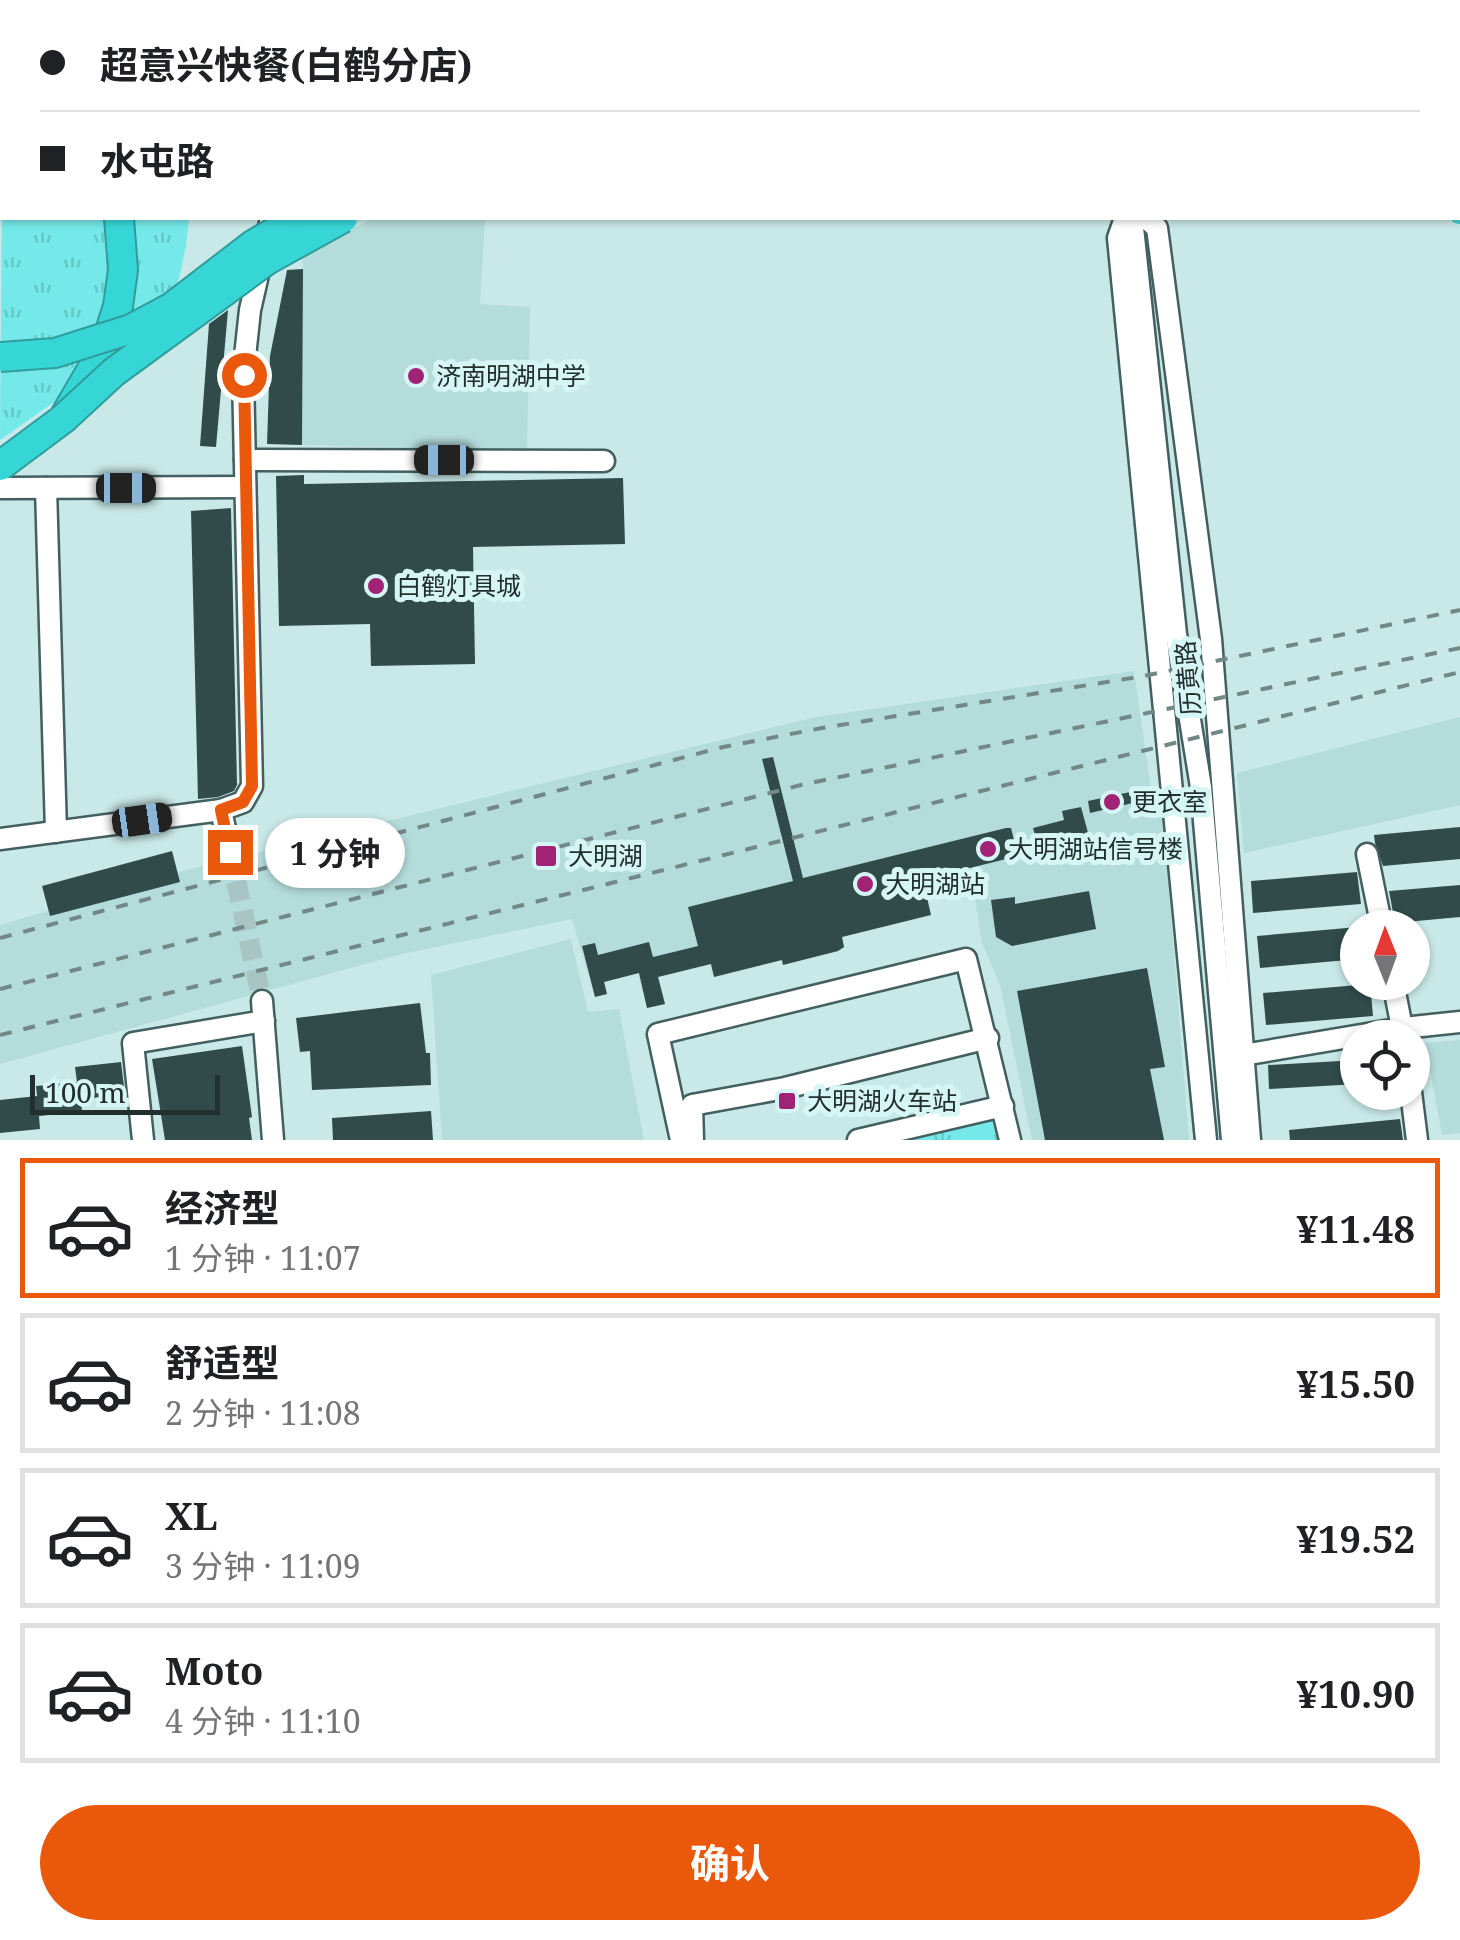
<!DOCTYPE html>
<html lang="zh">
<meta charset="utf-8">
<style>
:root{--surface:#fff;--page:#f2f2f2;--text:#202124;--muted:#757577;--line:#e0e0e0;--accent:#ea580c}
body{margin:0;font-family:"Noto Serif","Noto Sans SC",serif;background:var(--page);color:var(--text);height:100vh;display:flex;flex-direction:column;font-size:38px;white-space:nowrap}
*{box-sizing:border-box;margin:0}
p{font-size:32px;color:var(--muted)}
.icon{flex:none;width:55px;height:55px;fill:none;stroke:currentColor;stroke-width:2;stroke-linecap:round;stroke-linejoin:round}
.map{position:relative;height:1140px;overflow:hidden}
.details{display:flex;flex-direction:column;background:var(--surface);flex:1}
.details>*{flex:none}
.top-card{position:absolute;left:0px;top:0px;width:1460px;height:220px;box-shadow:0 2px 8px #0004;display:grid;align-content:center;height:220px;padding:0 40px;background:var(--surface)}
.needle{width:65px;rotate:359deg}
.buttons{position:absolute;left:1340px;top:910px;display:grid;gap:20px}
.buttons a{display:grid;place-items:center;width:90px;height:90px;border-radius:50%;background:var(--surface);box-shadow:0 2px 8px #0004;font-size:50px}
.scale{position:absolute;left:30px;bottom:25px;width:190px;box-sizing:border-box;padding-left:10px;border:5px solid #232f2f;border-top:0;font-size:28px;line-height:35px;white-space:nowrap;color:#232f2f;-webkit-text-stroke:8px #d6f6f5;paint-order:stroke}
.end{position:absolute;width:45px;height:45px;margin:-22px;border:12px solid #ea580c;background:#fff;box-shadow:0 0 0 5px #fff}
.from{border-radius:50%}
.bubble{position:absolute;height:70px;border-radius:35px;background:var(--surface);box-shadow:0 2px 8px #0004;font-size:32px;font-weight:700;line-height:70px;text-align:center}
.car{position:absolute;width:30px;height:60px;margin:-30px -15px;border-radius:12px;box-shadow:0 0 8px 2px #0007;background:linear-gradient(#222 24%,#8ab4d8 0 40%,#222 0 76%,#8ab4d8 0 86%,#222 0)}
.top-card b{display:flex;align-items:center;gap:35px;height:95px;font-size:38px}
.top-card b+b{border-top:2px solid var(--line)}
.top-card i{width:25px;height:25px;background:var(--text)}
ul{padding:18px 0 0;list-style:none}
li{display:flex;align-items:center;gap:30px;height:140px;margin:0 20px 15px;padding:0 20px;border:5px solid var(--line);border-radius:0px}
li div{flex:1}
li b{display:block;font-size:38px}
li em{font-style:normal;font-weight:700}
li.current{border-color:var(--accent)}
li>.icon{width:90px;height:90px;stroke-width:1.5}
.cta{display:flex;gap:20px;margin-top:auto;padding:20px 40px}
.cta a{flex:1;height:115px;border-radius:60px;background:var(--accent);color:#fff;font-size:40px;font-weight:700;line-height:115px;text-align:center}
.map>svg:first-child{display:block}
.built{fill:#b4dcdb}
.grass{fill:url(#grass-tufts)}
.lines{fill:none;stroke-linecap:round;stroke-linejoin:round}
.river{stroke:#46caca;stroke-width:22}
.building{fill:#314b4b}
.minor-tunnel{stroke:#a8c4c3;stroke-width:20;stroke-dasharray:20 10;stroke-linecap:butt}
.minor-casing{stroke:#435f5f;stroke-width:25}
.major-casing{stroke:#309c9c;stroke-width:30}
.highway-casing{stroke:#309c9c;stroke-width:32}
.minor{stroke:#fff;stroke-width:20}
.major{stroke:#87e6e6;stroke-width:25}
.highway{stroke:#37d6d6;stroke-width:28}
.rail{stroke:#728887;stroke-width:4;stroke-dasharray:12 12;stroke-linecap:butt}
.highway-bridge-casing{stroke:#309c9c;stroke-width:32;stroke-linecap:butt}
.highway-bridge{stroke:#37d6d6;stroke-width:28}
.route{stroke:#ea580c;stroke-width:12}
.poi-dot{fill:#a02376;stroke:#d6f6f5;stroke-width:4}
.labels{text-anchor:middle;stroke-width:10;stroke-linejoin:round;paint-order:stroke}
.poi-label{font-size:25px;fill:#232f2f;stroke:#d6f6f5;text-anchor:start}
.street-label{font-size:25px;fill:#232f2f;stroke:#d6f6f5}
</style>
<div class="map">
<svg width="1460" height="1140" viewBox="0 0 1460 1140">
<defs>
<pattern id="grass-tufts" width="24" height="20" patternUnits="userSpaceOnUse" patternTransform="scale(2.5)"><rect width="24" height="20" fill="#75e9e9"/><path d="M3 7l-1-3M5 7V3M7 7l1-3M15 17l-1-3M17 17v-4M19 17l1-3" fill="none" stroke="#65c8c8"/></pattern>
</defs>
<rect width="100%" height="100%" fill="#c9e9e8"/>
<g class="built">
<path d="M376 218H485L480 304 530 307 527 452 302 445 303 251Z"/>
<path d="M1134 671 1153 803 1162 802 1189 1140H1032L1000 985 982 943 973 886 954 891 952 887 926 893 931 915 842 937 845 947 838 951 783 965 781 960 714 977 710 964 659 977 665 1004 647 1008 638 973 605 982 607 994 595 997 572 919 402 954 0 1064V925L194 868 816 717Z"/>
<path d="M1460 717V805L1244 853 1237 773Z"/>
<path d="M571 939 588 1012 619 1009 644 1140H442L431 975Z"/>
<path d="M1460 1040V1133L1442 1135 1425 1043Z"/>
</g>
<g class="grass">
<path d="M2 191V218H189L186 246 170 321 0 440Z"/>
<path d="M992 1120 997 1140H906Z"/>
</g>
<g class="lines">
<path class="river" d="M1458 209 1460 213"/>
</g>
<g class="building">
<path d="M303 269 302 445 267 444 270 356 287 270Z"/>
<path d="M228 310 216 447 200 446 209 324Z"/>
<path d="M304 475V484L623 478 625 544 473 547 475 664 371 666 370 624 279 626 276 476Z"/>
<path d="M231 508 237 785 234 791 218 797 198 799 191 511Z"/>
<path d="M773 757 803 878 1006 828H1011L1018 856 950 873 953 886 926 893 931 915 842 937 844 947 838 951 783 965 782 960 714 977 711 964 658 977 665 1004 647 1008 639 973 604 982 607 994 595 997 582 946 595 943 598 955 649 942 653 957 698 946 688 907 793 881 762 759Z"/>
<path d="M1135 791 1137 802 1090 813 1088 801Z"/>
<path d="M1081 807 1090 840 1068 845 1066 835 1037 842 1033 828 1064 820 1062 811Z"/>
<path d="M1460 827V859L1383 866 1375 843 1374 835Z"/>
<path d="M172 851 180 882 50 916 42 886Z"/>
<path d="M1357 872 1361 904 1253 913 1251 881Z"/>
<path d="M1460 885V917L1395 923 1389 891Z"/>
<path d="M1089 891 1096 929 1012 946 996 937 991 900 1015 897V904Z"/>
<path d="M1358 927V959L1260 968 1257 936Z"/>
<path d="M1147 968 1165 1067 1150 1069 1164 1140H1045L1017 991Z"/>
<path d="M1370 984 1373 1016 1266 1025 1263 993Z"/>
<path d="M420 1003 426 1053H430L431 1085 312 1090 310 1051 300 1052 296 1018Z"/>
<path d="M242 1046 252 1117 249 1118 252 1140H165L152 1059Z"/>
<path d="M1358 1060V1084L1269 1089 1268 1065Z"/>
<path d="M121 1062 125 1095 81 1099 82 1112 39 1116 40 1129 0 1133V1100L37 1096 36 1086 77 1082 75 1067Z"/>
<path d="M431 1111 433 1140H333L332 1118Z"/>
<path d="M1400 1119 1403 1140H1290L1289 1130Z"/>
</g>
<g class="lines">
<path class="minor-tunnel" d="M230 852 262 1001"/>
<g class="minor-casing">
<g id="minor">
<path d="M1111 0V2"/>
<path d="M305 2 306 0"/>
<path d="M1398 2V0"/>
<path d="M1458 188 1460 191"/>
<path d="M1125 218 1118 238 1206 1140"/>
<path d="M1132 218 1176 634 1201 787 1232 1140"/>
<path d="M1146 218 1157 228 1211 639 1250 1140"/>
<path d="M245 460 604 461"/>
<path d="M0 488 245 487"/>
<path d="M46 488 56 832"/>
<path d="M0 839 221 810"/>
<path d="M230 852 221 810 243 802 252 786 243 375 250 310 271 218"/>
<path d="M1367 854 1382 928"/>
<path d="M1393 982 1404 1038"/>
<path d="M262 1001 273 1140"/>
<path d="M1243 1055 1403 1028 1460 1022"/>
<path d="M1411 1092 1417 1140"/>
<path d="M143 1140 133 1043 264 1021"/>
<path d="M681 1140 658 1034 966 959 1010 1140"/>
<path d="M693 1140 692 1105 785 1088 988 1038"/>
<path d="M858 1140 1003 1106"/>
</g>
</g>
<g class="major-casing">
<g id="major">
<path d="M1072 2 1078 0"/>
<path d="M1229 2 1235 0"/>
</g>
</g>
<g class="highway-casing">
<g id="highway">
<path d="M15 0V2"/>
<path d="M44 0 48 2"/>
<path d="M1130 2 1136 0"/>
<path d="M1207 2 1213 0"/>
<path d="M1254 2 1260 0"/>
<path d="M0 50 2 51"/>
<path d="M0 81 2 82"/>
<path d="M0 173 2 172"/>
<path d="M0 466 63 419 105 347 118 306 123 270 119 218"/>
</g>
</g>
<use href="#minor" class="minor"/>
<use href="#major" class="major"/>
<use href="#highway" class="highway"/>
<g class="rail">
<path d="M0 938 723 747 822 728 1144 676 1460 610"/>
<path d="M0 989 801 785 1460 648"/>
<path d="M0 1035 1460 672"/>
</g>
<g class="highway-bridge-casing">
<g id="highway-bridge">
<path d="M0 134 2 124"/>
<path d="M0 357 55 353 131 329 172 307 254 244 299 218"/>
<path d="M63 419 114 372 267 260 343 218"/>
</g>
</g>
<use href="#highway-bridge" class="highway-bridge"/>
</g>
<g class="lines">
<path class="route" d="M230 852 221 810 243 802 252 786 244 375"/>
</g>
<g class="poi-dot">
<circle cx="416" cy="376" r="10"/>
<circle cx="376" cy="586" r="10"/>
<circle cx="1112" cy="802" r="10"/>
<circle cx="988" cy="849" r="10"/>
<rect x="534" y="844" width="24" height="24" rx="5"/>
<circle cx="865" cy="884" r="10"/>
<rect x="777" y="1091" width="20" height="20" rx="5"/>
</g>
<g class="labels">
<g class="poi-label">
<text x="436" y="385">济南明湖中学</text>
<text x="396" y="595">白鹤灯具城</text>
<text x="1132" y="811">更衣室</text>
<text x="1008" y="858">大明湖站信号楼</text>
<text x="568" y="865">大明湖</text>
<text x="885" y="893">大明湖站</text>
<text x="807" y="1110">大明湖火车站</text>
</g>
<g class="street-label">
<text transform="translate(1188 678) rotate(-95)" y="9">历黄路</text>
</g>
</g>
</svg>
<div class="buttons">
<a><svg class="needle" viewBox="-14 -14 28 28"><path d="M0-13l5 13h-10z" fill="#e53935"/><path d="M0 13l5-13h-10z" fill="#757577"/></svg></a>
<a><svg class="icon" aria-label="locate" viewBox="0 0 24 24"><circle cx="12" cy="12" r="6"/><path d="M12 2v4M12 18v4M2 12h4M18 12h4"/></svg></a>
</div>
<div class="scale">100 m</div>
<i class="end from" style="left:244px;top:375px"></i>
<i class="end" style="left:230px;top:852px"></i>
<div class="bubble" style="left:265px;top:818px;width:140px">1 分钟</div>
<i class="car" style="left:444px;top:460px;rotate:270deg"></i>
<i class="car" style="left:126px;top:488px;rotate:90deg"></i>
<i class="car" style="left:142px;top:820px;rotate:82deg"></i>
<div class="top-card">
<b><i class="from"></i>超意兴快餐(白鹤分店)</b>
<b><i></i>水屯路</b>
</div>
</div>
<section class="details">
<ul>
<li class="current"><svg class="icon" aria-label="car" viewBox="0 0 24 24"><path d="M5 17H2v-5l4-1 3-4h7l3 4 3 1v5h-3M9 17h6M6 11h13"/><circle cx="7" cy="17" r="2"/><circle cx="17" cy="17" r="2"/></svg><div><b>经济型</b><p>1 分钟 · 11:07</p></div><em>¥11.48</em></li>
<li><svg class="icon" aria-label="car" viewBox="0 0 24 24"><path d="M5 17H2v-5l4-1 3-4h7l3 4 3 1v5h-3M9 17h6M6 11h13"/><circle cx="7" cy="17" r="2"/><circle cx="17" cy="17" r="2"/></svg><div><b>舒适型</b><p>2 分钟 · 11:08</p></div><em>¥15.50</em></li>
<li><svg class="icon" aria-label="car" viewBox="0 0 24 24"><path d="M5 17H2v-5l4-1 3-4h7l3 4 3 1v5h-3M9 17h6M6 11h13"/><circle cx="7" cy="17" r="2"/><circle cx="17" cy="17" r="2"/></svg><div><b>XL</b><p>3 分钟 · 11:09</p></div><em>¥19.52</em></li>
<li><svg class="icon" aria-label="car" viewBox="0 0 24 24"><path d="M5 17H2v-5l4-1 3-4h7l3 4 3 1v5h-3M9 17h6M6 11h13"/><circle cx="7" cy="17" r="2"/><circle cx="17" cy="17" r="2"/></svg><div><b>Moto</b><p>4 分钟 · 11:10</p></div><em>¥10.90</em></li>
</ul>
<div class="cta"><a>确认</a></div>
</section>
